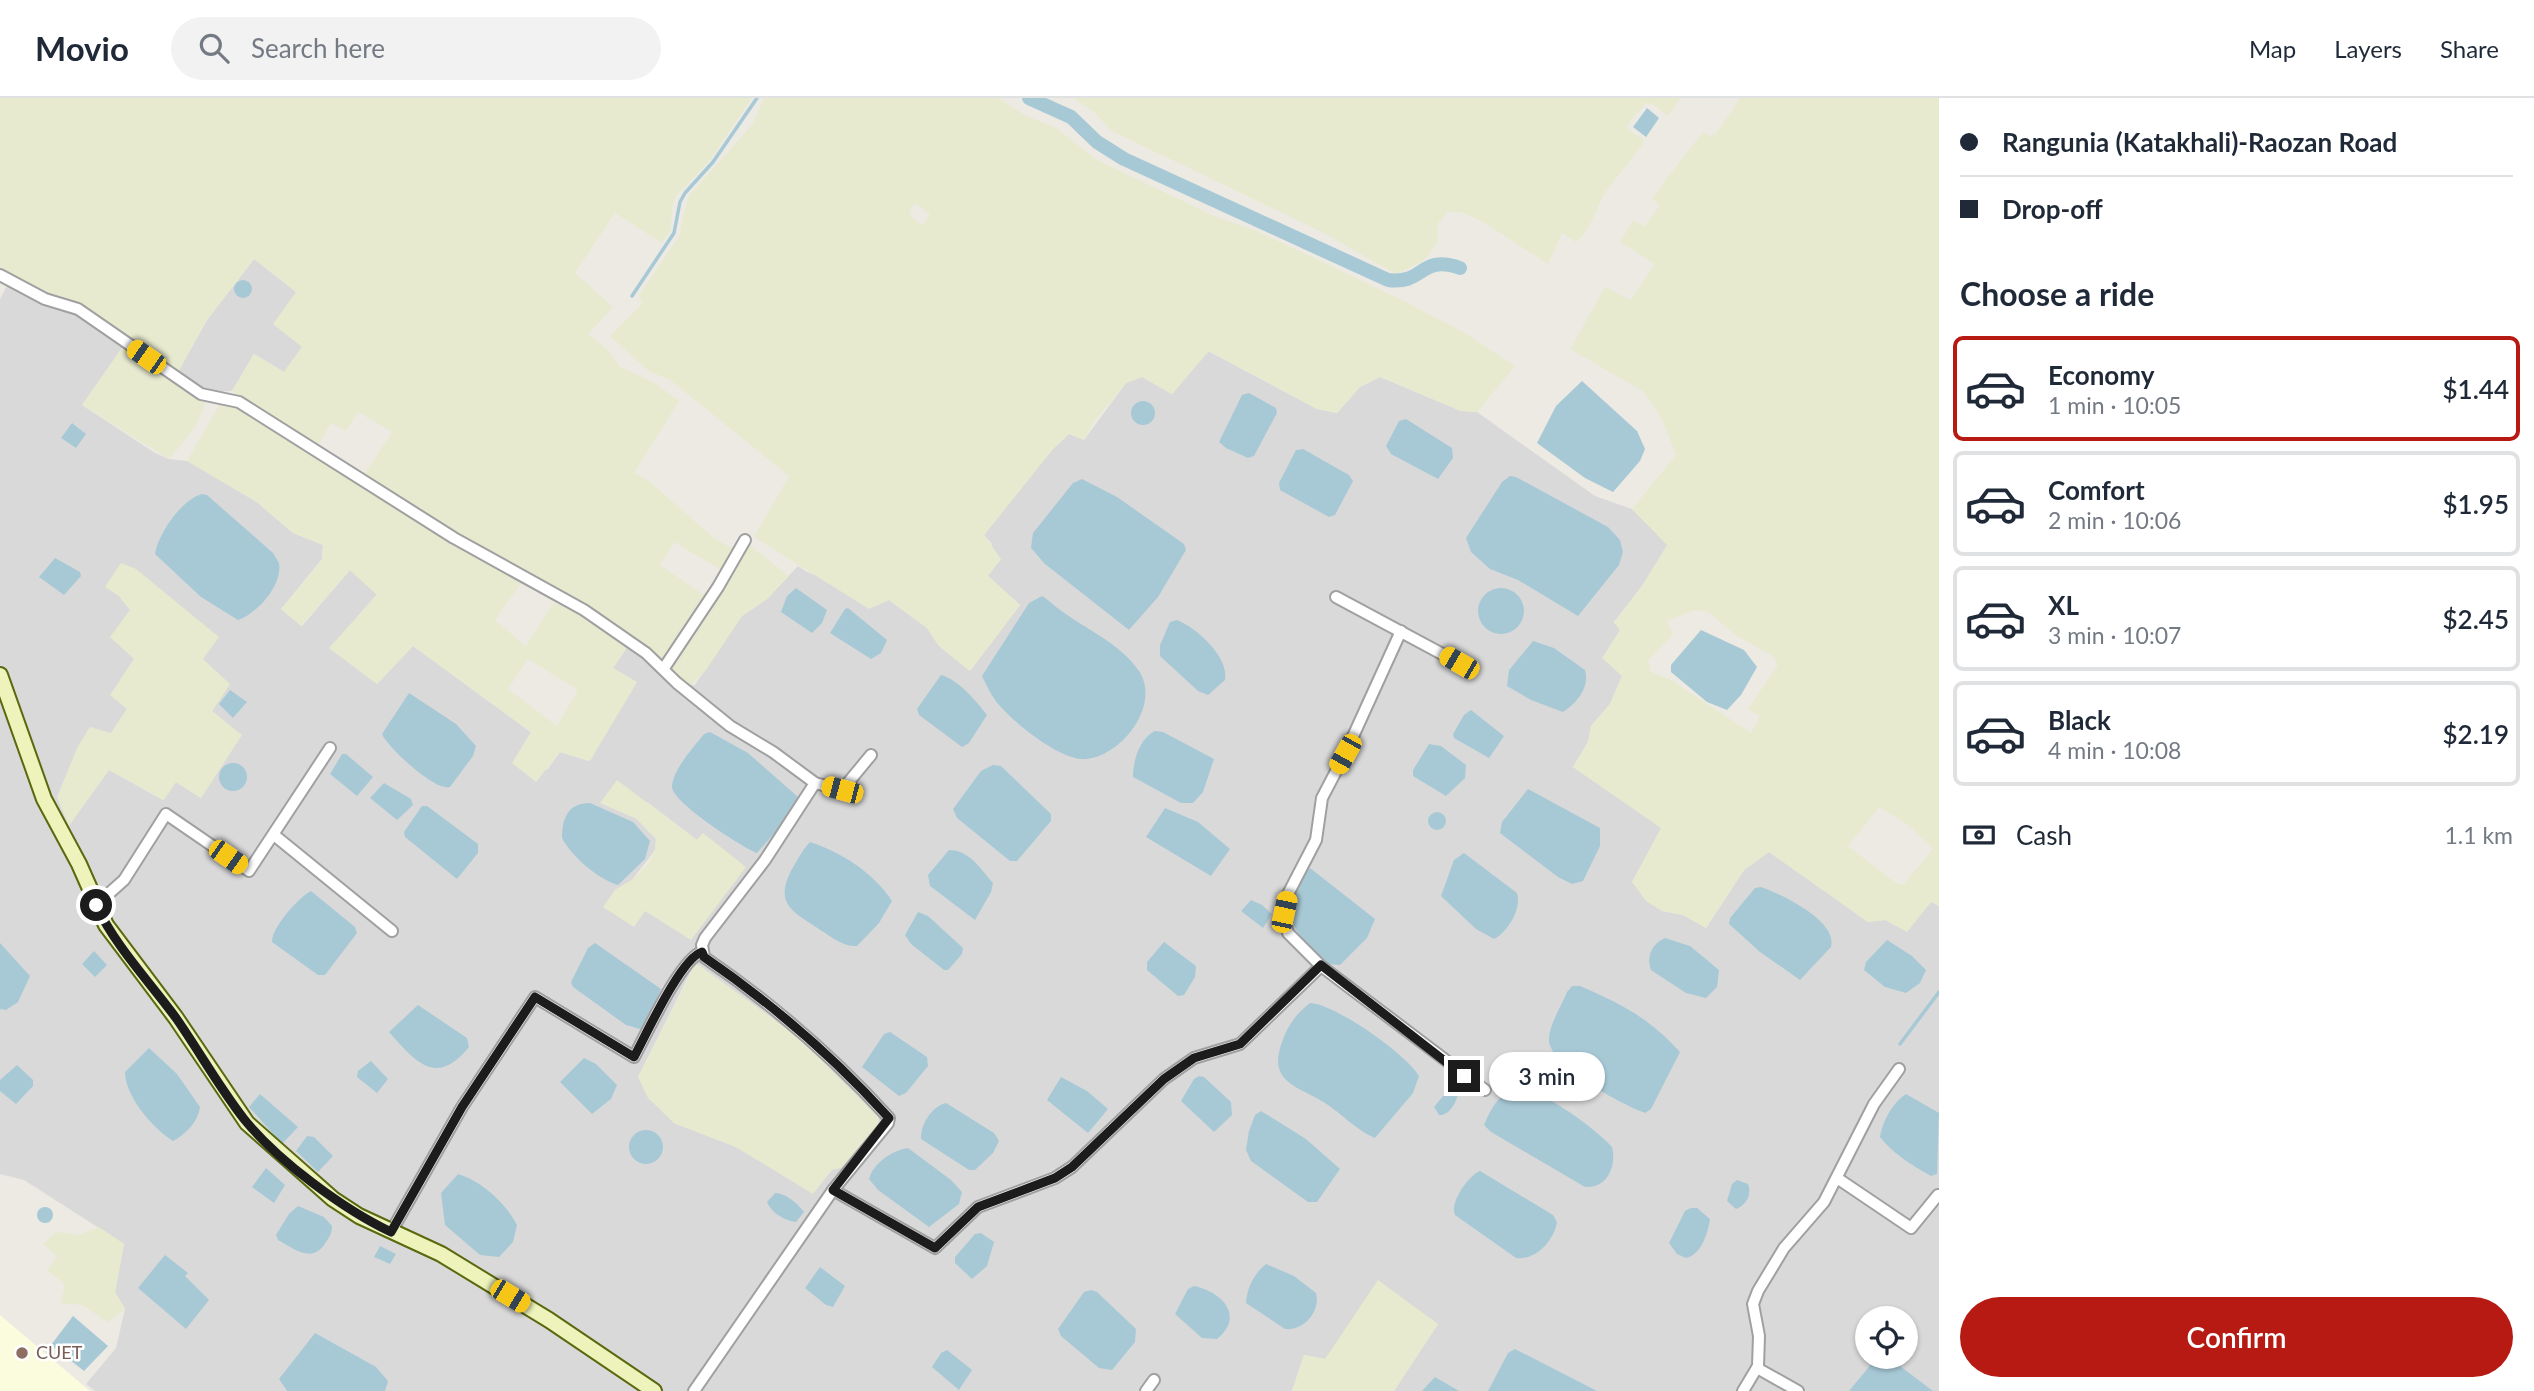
<!DOCTYPE html>
<meta charset="utf-8">
<style>
:root{--surface:#fff;--page:#f2f2f3;--text:#1f2937;--muted:#747a83;--line:#e0e1e3;--accent:#b61a12}
body{margin:0;font-family:Lato,sans-serif;background:var(--page);color:var(--text);height:100vh;display:flex;flex-direction:column;font-size:26px;white-space:nowrap}
*{box-sizing:border-box;margin:0}
p{font-size:23px;color:var(--muted)}
.icon{flex:none;width:38px;height:38px;fill:none;stroke:currentColor;stroke-width:2;stroke-linecap:round;stroke-linejoin:round}
.map{position:relative;flex:1;overflow:hidden}
.drawer{display:flex;flex-direction:column;background:var(--surface);width:595px}
.drawer>*{flex:none}
.guide{display:grid;align-content:center;height:154px;padding:0 21px;background:var(--surface)}
.buttons{position:absolute;left:1855px;top:1208px;display:grid;gap:14px}
.buttons a{display:grid;place-items:center;width:63px;height:63px;border-radius:50%;background:var(--surface);box-shadow:0 2px 5px #0004;font-size:35px}
.end{position:absolute;width:32px;height:32px;margin:-16px;border:9px solid #1c1c1c;background:#fff;box-shadow:0 0 0 4px #fff}
.from{border-radius:50%}
.bubble{position:absolute;height:49px;border-radius:24px;background:var(--surface);box-shadow:0 2px 5px #0004;font-size:23px;font-weight:600;line-height:49px;text-align:center}
.car{position:absolute;width:21px;height:42px;margin:-21px -10px;border-radius:9px;box-shadow:0 0 5px 2px #0007;background:linear-gradient(#f5c518 24%,#345 0 40%,#f5c518 0 76%,#345 0 86%,#f5c518 0)}
.guide b{display:flex;align-items:center;gap:24px;height:66px;font-size:26px}
.guide b+b{border-top:2px solid var(--line)}
.guide i{width:18px;height:18px;background:var(--text)}
ul{padding:0;list-style:none}
li{display:flex;align-items:center;gap:21px;height:105px;margin:0 14px 10px;padding:0 7px;border:4px solid var(--line);border-radius:10px}
li div{flex:1}
li b{display:block;font-size:26px}
li em{font-style:normal;font-weight:600}
li.selected{border-color:var(--accent)}
li>.icon{width:63px;height:63px;stroke-width:1.5}
h2{padding:0 21px;font-size:32px;line-height:84px}
.pay{display:flex;align-items:center;gap:18px;height:77px;padding:0 21px;font-size:26px}
.pay p{margin-inline-start:auto}
.primary-button{display:flex;gap:14px;margin-top:auto;padding:14px 21px}
.primary-button a{flex:1;height:80px;border-radius:42px;background:var(--accent);color:#fff;font-size:28px;font-weight:600;line-height:80px;text-align:center}
header{display:flex;align-items:center;gap:42px;box-sizing:border-box;height:98px;padding:0 35px;background:var(--surface);border-bottom:2px solid var(--line)}
header strong{font-size:33px}
nav{display:flex;gap:38px;margin-inline-start:auto;font-size:24px}
.search{width:490px;height:63px;background:var(--page);display:flex;align-items:center;gap:18px;box-sizing:border-box;padding:0 24px;border-radius:38px;color:var(--muted);font-size:26px}
main{display:flex;flex:1;min-height:0}
.map>svg:first-child{display:block}
.residential{fill:#dad9d9;fill-rule:evenodd}
.education{fill:#fafcdd}
.farmland{fill:#e7eacf;fill-rule:evenodd}
.water{fill:#a7c9d6}
.lines{fill:none;stroke-linecap:round;stroke-linejoin:round}
.stream{stroke:#a7c9d6;stroke-width:3.5}
.canal{stroke:#a7c9d6;stroke-width:14}
.street-casing{stroke:#a0a0a0;stroke-width:14}
.secondary-casing{stroke:#5a680e;stroke-width:18}
.street{stroke:#fff;stroke-width:10}
.secondary{stroke:#edf3ba;stroke-width:14}
.route{stroke:#1c1c1c;stroke-width:9}
.education-dot{fill:#8d6e63;stroke:#fff;stroke-width:2.5}
.labels{text-anchor:middle;stroke-width:5;stroke-linejoin:round;paint-order:stroke}
.education-label{font-size:18px;fill:#785e54;stroke:#fff;text-anchor:start}
</style>
<header>
<strong>Movio</strong>
<div class="search"><svg class="icon" aria-label="search" viewBox="0 0 24 24"><circle cx="10" cy="10" r="6"/><path d="M15 15l6 6"/></svg>Search here</div>
<nav><a>Map</a><a>Layers</a><a>Share</a></nav>
</header>
<main>
<div class="map">
<svg width="1939" height="1293" viewBox="0 0 1939 1293">
<rect width="100%" height="100%" fill="#eceae3"/>
<g class="residential">
<path d="M254 161 296 194 302 249 284 274 254 256 232 293 205 294 178 274 207 222Z"/>
<path d="M0 171 51 196 82 206 107 226 124 247 82 307 155 355 169 361 187 363 214 377 258 405 293 435 323 447 322 461 281 511 302 528 350 472 377 496 330 550 377 586 413 548 532 635 547 672 560 654 589 663 636 585 613 570 633 540 694 588 742 518 767 501 798 468 807 474 889 502 927 530 939 548 970 573 1020 507 988 478 992 446 984 437 1052 352 1069 336 1084 342 1126 285 1142 279 1172 296 1208 253 1317 311 1337 315 1360 289 1380 279 1461 313 1477 314 1595 398 1632 411 1668 447 1642 488 1614 524 1620 532 1622 578 1610 606 1591 628 1588 644 1573 669 1662 730 1632 784 1662 813 1683 817 1706 830 1744 772 1769 754 1868 824 1885 822 1932 803 1939 808V1293H1394L1438 1226 1325 1261 1304 1257 1292 1293H95L86 1286 116 1250 125 1211 115 1194 124 1146 24 1082 0 1076V201L8 186 0 181ZM119 498 230 586 212 613 241 637 201 700 176 684 163 702 109 672 69 727 111 635 127 611 111 597 134 561 130 512ZM647 704 697 742 703 735V824L691 841 615 792 632 782 655 752 656 741 637 721ZM695 865 797 938 878 1019 879 1026 832 1072 813 1095 736 1049 674 1025 638 979ZM1867 1220H1906V1258H1867Z"/>
</g>
<path class="education" d="M0 1217 90 1293H0Z"/>
<g class="farmland">
<path d="M0 0H752L710 62 677 97 672 109 671 131 662 145 615 115 575 175 613 209 588 236 610 254 619 268 656 286 679 303 634 375 649 383 715 441 734 451 723 473 674 444 660 467 708 500 665 564 603 518 421 415 365 375 392 334 358 314 346 333 331 325 318 347 232 293 254 256 284 274 302 249 273 226 296 194 254 161 207 222 178 274 82 206 51 196 0 171Z"/>
<path d="M764 0H999L1026 18 1056 30 1097 62 1214 118 1257 133 1402 202 1463 234 1515 268 1477 314 1461 313 1380 279 1360 289 1337 315 1317 311 1209 253 1172 296 1142 279 1126 285 1094 324 1084 342 1069 336 1052 352 984 437 1001 461 988 478 1020 507 970 573 939 548 927 530 889 502 869 511 754 439 789 378 669 281 650 274 610 238 642 206 639 197 679 139 688 99 752 27ZM915 105 930 116 923 127 912 120 909 113Z"/>
<path d="M1073 0H1681L1668 18 1654 7 1646 5 1629 24 1627 31 1644 42 1642 47 1604 96 1588 131 1576 144 1562 135 1548 166 1485 125 1464 115 1449 113 1438 125 1437 144 1430 155 1420 165 1396 176 1320 133 1112 33 1093 13Z"/>
<path d="M1740 0H1939V808L1931 804 1907 834 1885 822 1868 824 1769 754 1744 772 1706 830 1683 817 1662 813 1646 803 1632 784 1661 730 1573 669 1588 644 1591 628 1610 606 1622 578 1602 560 1620 532 1614 525 1642 488 1667 447 1632 411 1676 357 1662 321 1644 294 1570 251 1605 189 1631 202 1655 166 1620 144 1633 122 1645 128 1660 107 1652 101 1667 80 1703 34 1710 38 1716 36ZM1695 512 1708 514 1737 538 1774 559 1778 567 1748 611 1760 618 1751 635 1671 582 1651 574 1648 562 1673 537 1667 523ZM1879 709 1908 727 1933 751 1903 787 1896 785 1848 748Z"/>
<path d="M124 247 195 299 206 303 196 328 169 361 82 307Z"/>
<path d="M221 304 245 313 387 404 522 484 495 522 526 548 553 505 580 515 629 547 613 570 637 584 590 663 560 654 536 684 512 665 531 634 413 548 377 586 329 550 377 497 350 472 301 528 281 511 322 462 323 447 293 435 258 405 187 363ZM528 561 578 592 557 628 508 591Z"/>
<path d="M749 447 789 478 767 501 742 518 706 572 690 588 670 570 697 533Z"/>
<path d="M121 465 136 471 219 539 203 561 230 586 212 613 242 637 201 700 176 684 164 702 109 672 69 728 57 699 78 648 90 629 111 635 127 611 110 597 134 561 110 539 130 512 119 498 105 489Z"/>
<path d="M617 682 697 742 703 735 746 769 691 842 645 813 634 829 603 809 615 792 632 782 648 766 655 752 656 741 637 721 600 705Z"/>
<path d="M696 865 797 938 878 1019 879 1026 841 1070 831 1072 813 1096 736 1049 674 1025 648 1000 638 979Z"/>
<path d="M99 1129 124 1146 115 1194 125 1211 108 1224 82 1207 61 1205 65 1186 47 1172 58 1158 43 1146 56 1134 79 1137Z"/>
<path d="M1378 1182 1438 1226 1394 1293H1292L1304 1257 1325 1261Z"/>
</g>
<g class="water">
<path d="M1647 10 1659 20 1646 39 1633 29Z"/>
<circle cx="243" cy="191" r="9"/>
<path d="M1582 283 1637 333 1645 351 1640 363 1613 394 1585 380 1537 345 1556 308Z"/>
<path d="M1249 295 1276 310 1277 315 1254 358 1248 360 1226 350 1219 344 1242 297Z"/>
<circle cx="1143" cy="315" r="12"/>
<path d="M1406 321 1452 350 1453 360 1438 381 1391 356 1386 348 1399 323Z"/>
<path d="M72 325 86 336 76 350 61 340Z"/>
<path d="M1303 351 1349 377 1353 383 1335 417 1329 419 1280 392 1279 385 1296 352Z"/>
<path d="M1510 378 1516 379 1608 429 1620 442 1623 454 1619 467 1578 518 1518 482 1490 471 1471 454 1466 440 1502 384Z"/>
<path d="M1082 381 1117 399 1184 446 1186 452 1158 499 1129 532 1045 466 1031 450 1033 435 1073 385Z"/>
<path d="M202 396 207 397 273 455 279 465C283 486 258 515 238 522L201 499 155 456C158 436 181 402 202 396Z"/>
<path d="M55 460 80 474 81 478 64 497 39 479Z"/>
<path d="M796 490 827 512 822 525 812 535 781 514 787 498Z"/>
<circle cx="1501" cy="513" r="23"/>
<path d="M1042 498C1048 501 1053 507 1059 511 1085 531 1120 545 1139 573 1161 606 1123 657 1087 661 1061 664 1010 622 995 602 990 595 986 586 982 578L1029 505Z"/>
<path d="M848 510 887 542 881 555 871 561 830 535 845 511Z"/>
<path d="M1177 522C1197 530 1229 559 1225 582L1208 597 1198 593 1160 558V547L1170 524Z"/>
<path d="M1701 532 1744 552 1757 569 1741 597 1727 612 1707 604 1671 574V567Z"/>
<path d="M1533 543 1554 550 1585 572C1590 589 1577 605 1563 614L1531 602 1507 588 1509 572Z"/>
<path d="M941 577C959 582 976 603 987 617L969 645 962 649 919 617 917 611Z"/>
<path d="M230 592 247 604 233 620 219 606Z"/>
<path d="M409 595 456 626 476 648 473 658 450 689C436 694 388 650 382 636Z"/>
<path d="M1471 612 1504 638 1489 660 1454 640 1453 636 1464 617Z"/>
<path d="M1155 633 1163 634 1214 661 1203 694 1193 705H1181L1133 679C1133 663 1139 641 1155 633Z"/>
<path d="M710 634 748 655 798 699 787 721 757 755C742 749 670 703 672 688 674 670 693 650 704 636Z"/>
<path d="M1429 646 1441 648 1466 667 1465 680 1446 698 1413 678V672Z"/>
<path d="M342 656H346L373 679 357 698 330 676Z"/>
<circle cx="233" cy="679" r="14"/>
<path d="M993 667 1001 668 1051 716V723L1017 763H1010L957 720 953 711 981 673Z"/>
<path d="M384 685 411 701 413 707 397 722 370 700Z"/>
<path d="M1528 691 1600 730V748L1583 783 1572 786 1558 779 1500 735 1502 724Z"/>
<path d="M590 705 633 724 650 743 645 761 618 787C599 782 571 758 562 740 562 720 568 705 590 705Z"/>
<path d="M422 708H427L478 746V755L457 781 405 739 404 734Z"/>
<path d="M1165 710 1198 724 1230 751 1211 778 1146 739Z"/>
<circle cx="1437" cy="723" r="9"/>
<path d="M810 744C841 754 874 775 892 803L879 825 857 848C844 849 833 840 822 833 794 814 773 807 792 771 798 761 803 751 810 744Z"/>
<path d="M949 752C969 752 980 770 993 785L991 794 975 822 930 788 928 777Z"/>
<path d="M1464 755 1517 795C1522 810 1508 834 1494 841L1476 831 1441 798 1454 762Z"/>
<path d="M1310 770 1375 821 1367 840 1340 867 1325 866C1294 835 1272 810 1310 770Z"/>
<path d="M1761 789C1781 796 1838 823 1831 849L1800 882 1760 854 1729 826 1730 820 1755 790Z"/>
<path d="M311 793 355 829 357 835 325 877H318L272 844C271 830 299 799 311 793Z"/>
<path d="M1251 802 1262 807 1272 816 1263 830 1241 813Z"/>
<path d="M918 814 928 818 963 850 962 856 948 872H944L911 846 905 837Z"/>
<path d="M1665 840 1690 848 1719 872 1717 889 1706 900 1686 895 1651 872C1646 858 1652 846 1665 840Z"/>
<path d="M1887 842 1912 858 1926 872 1920 885 1906 895 1885 889 1864 872 1866 864Z"/>
<path d="M1164 844 1196 868 1195 879 1184 897 1178 898 1147 872V864Z"/>
<path d="M0 845 30 878 18 904 6 912 0 911Z"/>
<path d="M595 845 661 891 646 927 640 931 626 927 573 889 571 884 588 850Z"/>
<path d="M94 853 107 867 95 879 82 866Z"/>
<path d="M1572 888H1580C1622 906 1649 920 1680 954L1651 1011 1645 1015C1623 1007 1546 967 1549 940 1550 925 1562 907 1567 894Z"/>
<path d="M1310 905C1335 906 1405 955 1419 978L1413 995 1375 1040C1356 1032 1342 1016 1325 1005 1298 988 1267 985 1282 944 1288 927 1296 916 1310 905Z"/>
<path d="M418 907 467 940 469 949C436 990 415 963 389 934Z"/>
<path d="M890 934 927 959 928 968 906 995 899 998 862 969 884 936Z"/>
<path d="M149 950 177 976 200 1009C198 1024 186 1036 173 1043 153 1031 125 998 125 974Z"/>
<path d="M584 960 596 966 617 987 611 1001 592 1016 560 984Z"/>
<path d="M371 963 388 981 377 995 357 979 358 973Z"/>
<path d="M17 967 33 982V988L16 1006 0 993V982Z"/>
<path d="M1199 978 1204 979 1231 1004 1232 1017 1214 1034 1181 1003 1194 981Z"/>
<path d="M1061 979 1087 993 1108 1011 1088 1035 1047 1002Z"/>
<path d="M1519 988C1547 996 1592 1028 1612 1049 1617 1068 1607 1091 1585 1089L1491 1034 1484 1027C1491 1009 1501 994 1519 988Z"/>
<path d="M1449 991 1458 996C1456 1005 1449 1018 1439 1017L1434 1009Z"/>
<path d="M260 996 298 1029 282 1046 249 1009Z"/>
<path d="M1906 996 1939 1015 1937 1076 1931 1078C1913 1068 1892 1055 1880 1039 1882 1024 1893 1004 1906 996Z"/>
<path d="M946 1005 994 1035 999 1043 993 1055 975 1072H969L921 1041C920 1027 932 1008 946 1005Z"/>
<path d="M1261 1013 1306 1041 1340 1071 1317 1104H1308L1251 1063 1246 1052 1249 1033 1255 1017Z"/>
<circle cx="646" cy="1049" r="17"/>
<path d="M307 1038 314 1039 333 1058 318 1074 296 1053Z"/>
<path d="M908 1050 951 1082 962 1094 959 1106 929 1129 878 1092 869 1081C873 1065 893 1052 908 1050Z"/>
<path d="M266 1070 285 1087 274 1105 252 1089Z"/>
<path d="M1480 1073 1553 1117 1557 1124C1554 1143 1535 1163 1516 1160L1455 1117C1449 1105 1468 1078 1480 1073Z"/>
<path d="M458 1076C482 1083 506 1106 517 1127L513 1144 499 1159 480 1157 445 1127 441 1095Z"/>
<path d="M1737 1082 1748 1086C1752 1097 1746 1107 1736 1111L1727 1103 1732 1086Z"/>
<path d="M775 1095C786 1095 797 1105 804 1114L796 1124C786 1123 771 1115 767 1104Z"/>
<path d="M298 1108 324 1119 332 1128C332 1135 330 1138 326 1144 313 1166 296 1152 278 1142L276 1137 289 1116Z"/>
<circle cx="45" cy="1117" r="8"/>
<path d="M1691 1110H1697L1710 1121C1708 1135 1701 1157 1686 1160L1677 1156 1669 1145 1685 1113Z"/>
<path d="M981 1135 994 1144 987 1168 972 1181 955 1165V1159L975 1136Z"/>
<path d="M380 1148 396 1156 390 1166 374 1159Z"/>
<path d="M165 1157 188 1175 185 1178 209 1202 186 1231 138 1190Z"/>
<path d="M1266 1166 1294 1178 1316 1195C1321 1213 1304 1233 1285 1231L1246 1205C1247 1189 1254 1176 1266 1166Z"/>
<path d="M820 1169 845 1188 833 1209 826 1207 805 1190Z"/>
<path d="M1194 1188C1222 1194 1245 1218 1217 1241L1202 1240 1175 1216 1188 1191Z"/>
<path d="M1091 1192 1097 1194 1136 1231 1135 1244 1112 1272 1099 1270 1061 1238 1058 1231 1084 1194Z"/>
<path d="M73 1218 108 1248 84 1273 51 1247Z"/>
<path d="M315 1235 376 1269 388 1283 385 1293H287L279 1281Z"/>
<path d="M1515 1251 1597 1293H1488L1508 1255Z"/>
<path d="M947 1252 972 1272 959 1292 932 1269 941 1255Z"/>
<path d="M1878 1258 1888 1259 1933 1293H1849Z"/>
<path d="M1435 1279 1459 1293H1422Z"/>
</g>
<g class="lines">
<g class="stream">
<path d="M632 198 674 135 680 104 685 95 713 64 757 0"/>
<path d="M1900 946 1939 894"/>
</g>
<path class="canal" d="M1029 0 1071 19 1097 44 1124 61 1388 182C1425 187 1419 156 1460 170"/>
<g class="street-casing">
<g id="street">
<path d="M0 177 45 201 78 211 201 296 239 304 454 440 584 512 646 555 677 585 730 628 773 654 815 685 842 692 871 657"/>
<path d="M1336 499 1459 565"/>
<path d="M1401 533 1345 656 1322 700 1316 742 1287 798 1285 824 1288 835 1321 868 1485 992"/>
<path d="M664 570 718 489 745 442"/>
<path d="M274 737 392 833"/>
<path d="M96 807 124 782 166 716 249 773 330 650"/>
<path d="M1837 1080 1911 1130 1938 1097"/>
<path d="M833 1092 935 1150 978 1109 1055 1080 1072 1069 1164 981 1194 960 1240 946 1321 868"/>
<path d="M391 1134 462 1009 535 899 634 959C646 937 681 860 702 854"/>
<path d="M1757 1270 1798 1293"/>
<path d="M694 1293 833 1092 888 1025 889 1020C832 957 774 907 704 859L702 847 705 840 765 762 815 685"/>
<path d="M1146 1293 1154 1282"/>
<path d="M1743 1293 1758 1268 1759 1238 1753 1206 1758 1193 1784 1150 1824 1104 1874 1006 1899 971"/>
</g>
</g>
<g class="secondary-casing">
<path id="secondary" d="M0 577 44 701 79 766 106 827 176 920 247 1025 333 1101 359 1118 441 1156 549 1222 654 1293"/>
</g>
<use href="#street" class="street"/>
<use href="#secondary" class="secondary"/>
</g>
<g class="lines">
<path class="route" d="M96 807C116 849 148 882 176 920 199 953 219 989 244 1021 278 1063 343 1111 391 1134L462 1009 535 899 634 959C646 937 681 860 702 854L704 859C774 907 832 957 889 1020L833 1092 935 1150 978 1109 1055 1080 1072 1069 1164 981 1194 960 1240 946 1321 867 1464 978"/>
</g>
<circle class="education-dot" cx="22" cy="1255" r="7"/>
<g class="labels">
<g class="education-label">
<text x="36" y="1261">CUET</text>
</g>
</g>
</svg>
<div class="buttons">
<a><svg class="icon" aria-label="locate" viewBox="0 0 24 24"><circle cx="12" cy="12" r="6"/><path d="M12 2v4M12 18v4M2 12h4M18 12h4"/></svg></a>
</div>
<i class="end from" style="left:96px;top:807px"></i>
<i class="end" style="left:1464px;top:978px"></i>
<div class="bubble" style="left:1489px;top:954px;width:116px">3 min</div>
<i class="car" style="left:146px;top:259px;rotate:305deg"></i>
<i class="car" style="left:1459px;top:565px;rotate:300deg"></i>
<i class="car" style="left:1345px;top:656px;rotate:209deg"></i>
<i class="car" style="left:842px;top:692px;rotate:285deg"></i>
<i class="car" style="left:228px;top:759px;rotate:125deg"></i>
<i class="car" style="left:1284px;top:814px;rotate:12deg"></i>
<i class="car" style="left:510px;top:1198px;rotate:121deg"></i>
</div>
<section class="drawer">
<div class="guide">
<b><i class="from"></i>Rangunia (Katakhali)-Raozan Road</b>
<b><i></i>Drop-off</b>
</div>
<h2>Choose a ride</h2>
<ul>
<li class="selected"><svg class="icon" aria-label="car" viewBox="0 0 24 24"><path d="M5 17H2v-5l4-1 3-4h7l3 4 3 1v5h-3M9 17h6M6 11h13"/><circle cx="7" cy="17" r="2"/><circle cx="17" cy="17" r="2"/></svg><div><b>Economy</b><p>1 min · 10:05</p></div><em>$1.44</em></li>
<li><svg class="icon" aria-label="car" viewBox="0 0 24 24"><path d="M5 17H2v-5l4-1 3-4h7l3 4 3 1v5h-3M9 17h6M6 11h13"/><circle cx="7" cy="17" r="2"/><circle cx="17" cy="17" r="2"/></svg><div><b>Comfort</b><p>2 min · 10:06</p></div><em>$1.95</em></li>
<li><svg class="icon" aria-label="car" viewBox="0 0 24 24"><path d="M5 17H2v-5l4-1 3-4h7l3 4 3 1v5h-3M9 17h6M6 11h13"/><circle cx="7" cy="17" r="2"/><circle cx="17" cy="17" r="2"/></svg><div><b>XL</b><p>3 min · 10:07</p></div><em>$2.45</em></li>
<li><svg class="icon" aria-label="car" viewBox="0 0 24 24"><path d="M5 17H2v-5l4-1 3-4h7l3 4 3 1v5h-3M9 17h6M6 11h13"/><circle cx="7" cy="17" r="2"/><circle cx="17" cy="17" r="2"/></svg><div><b>Black</b><p>4 min · 10:08</p></div><em>$2.19</em></li>
</ul>
<div class="pay"><svg class="icon" aria-label="cash" viewBox="0 0 24 24"><path d="M3 7h18v10H3z"/><circle cx="12" cy="12" r="2"/></svg>Cash<p>1.1 km</p></div>
<div class="primary-button"><a>Confirm</a></div>
</section>
</main>
